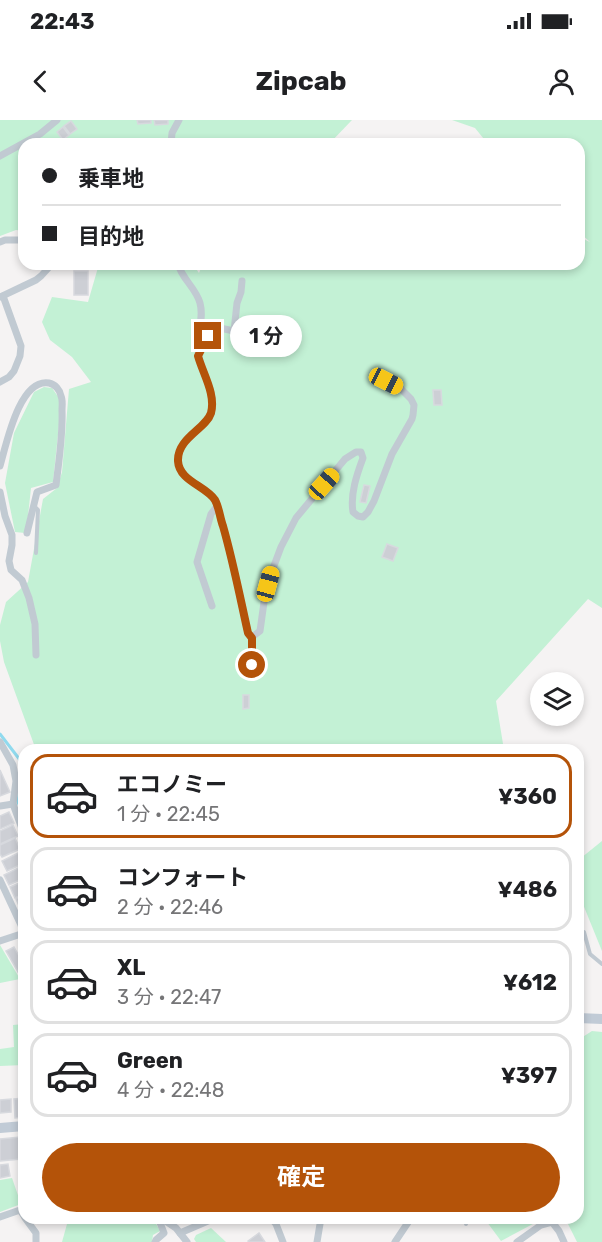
<!DOCTYPE html>
<html lang="ja">
<meta charset="utf-8">
<style>
:root{--surface:#fff;--page:#f6f6f6;--text:#202124;--muted:#757577;--line:#e0e0e0;--accent:#b45309}
body{margin:0;font-family:Rubik,"Noto Sans JP",sans-serif;background:var(--page);color:var(--text);height:100vh;display:flex;flex-direction:column;font-size:22px;white-space:nowrap}
*{box-sizing:border-box;margin:0}
p{font-size:20px;color:var(--muted)}
.icon{flex:none;width:33px;height:33px;fill:none;stroke:currentColor;stroke-width:2;stroke-linecap:round;stroke-linejoin:round}
.map{position:relative;flex:1;overflow:hidden}
.drawer{position:absolute;left:18px;top:624px;width:566px;height:480px;display:flex;flex-direction:column;background:var(--surface);border-radius:18px;box-shadow:0 3px 9px #0003}
.drawer>*{flex:none}
.top-card{position:absolute;left:18px;top:18px;width:567px;height:132px;border-radius:18px;box-shadow:0 3px 9px #0003;display:grid;align-content:center;height:132px;padding:0 24px;background:var(--surface)}
.fabs{position:absolute;left:530px;top:552px;display:grid;gap:12px}
.fabs a{display:grid;place-items:center;width:54px;height:54px;border-radius:50%;background:var(--surface);box-shadow:0 3px 9px #0003;font-size:30px}
.end{position:absolute;width:27px;height:27px;margin:-14px;border:8px solid #b45309;background:#fff;box-shadow:0 0 0 3px #fff}
.from{border-radius:50%}
.bubble{position:absolute;height:42px;border-radius:21px;background:var(--surface);box-shadow:0 3px 9px #0003;font-size:20px;font-weight:700;line-height:42px;text-align:center}
.car{position:absolute;width:18px;height:36px;margin:-18px -9px;border-radius:8px;box-shadow:0 0 4px 2px #0007;background:linear-gradient(#f5c518 24%,#345 0 40%,#f5c518 0 76%,#345 0 86%,#f5c518 0)}
.top-card b{display:flex;align-items:center;gap:21px;height:57px;font-size:22px}
.top-card b+b{border-top:2px solid var(--line)}
.top-card i{width:15px;height:15px;background:var(--text)}
ul{padding:10px 0 0;list-style:none}
li{display:flex;align-items:center;gap:18px;height:84px;margin:0 12px 9px;padding:0 12px;border:3px solid var(--line);border-radius:18px}
li div{flex:1}
li b{display:block;font-size:22px}
li em{font-style:normal;font-weight:700}
li.active{border-color:var(--accent)}
li>.icon{width:54px;height:54px;stroke-width:1.5}
.primary-button{display:flex;gap:12px;margin-top:auto;padding:12px 24px}
.primary-button a{flex:1;height:69px;border-radius:36px;background:var(--accent);color:#fff;font-size:24px;font-weight:700;line-height:69px;text-align:center}
.status{display:flex;justify-content:space-between;align-items:center;height:42px;padding:0 30px;background:var(--surface);direction:ltr}
.status svg{height:16px;fill:currentColor}
header{display:flex;justify-content:space-between;align-items:center;height:78px;padding:0 24px;background:var(--surface);font-size:27px;font-weight:700}
.map>svg:first-child{display:block}
.green{fill:#c3f1d5}
.lines{fill:none;stroke-linecap:round;stroke-linejoin:round}
.stream{stroke:#90daee;stroke-width:3}
.building{fill:#cdcfd5;stroke:#d7d9de;stroke-width:1.5}
.lane{stroke:#c1cad2;stroke-width:4}
.street{stroke:#c1cad2;stroke-width:7}
.secondary{stroke:#c1cbd6;stroke-width:10}
.route{stroke:#b45309;stroke-width:8}
</style>
<div class="status"><b>22:43</b><svg viewBox="0 0 49 12"><path d="M0 12V9h3v3zM5 12V6h3v6zM10 12V3h3v9zM15 12V0h3v12zM26 1h20v11H26zM47 4h2v5h-2z"/></svg></div>
<header><svg class="icon" aria-label="back" viewBox="0 0 24 24"><path d="M15 5l-7 7 7 7"/></svg>Zipcab<svg class="icon" aria-label="person" viewBox="0 0 24 24"><circle cx="12" cy="8" r="4"/><path d="M4 21q1-7 8-7t8 7"/></svg></header>
<div class="map">
<svg width="602" height="1122" viewBox="0 0 602 1122">
<rect width="100%" height="100%" fill="#f5f3f3"/>
<g class="green">
<path d="M0 0H352L329 24H24V111L16 110 0 116Z"/>
<path d="M452 0H602V488L588 479 496 581 504 630H36L4 542 0 521V505L6 482 28 462 43 379 57 368 62 352 69 269 91 262 72 237 50 220 42 202 52 177 88 182 99 144H193L199 153 201 148 199 144H579V117L590 122 579 112V24H488L475 8Z"/>
<path d="M44 267 52 268 59 278V305L53 362 31 368 28 396 25 413 15 412 5 363 14 313 34 272Z"/>
<path d="M602 721V831L578 772 581 738Z"/>
<path d="M0 825 20 859 0 863Z"/>
<path d="M24 904V945L0 946V929L14 927 13 905Z"/>
<path d="M592 911 602 912V1122H577L565 1098H578V920Z"/>
<path d="M12 1058 21 1084 0 1092V1060Z"/>
<path d="M71 1098H134L136 1103 153 1098 160 1111 153 1115 152 1122H62L67 1104Z"/>
<path d="M484 1098H544L501 1121Z"/>
<path d="M211 1108 226 1122H196L194 1119 196 1115Z"/>
</g>
<g class="lines">
<path class="stream" d="M0 614 20 640 21 660 18 682 24 697"/>
</g>
<g class="building">
<path d="M137 0H151V3L138 4Z"/>
<path d="M154 0H168V4L155 5Z"/>
<path d="M71 1 77 9 70 14 64 6Z"/>
<path d="M63 7 69 15 63 20 57 12Z"/>
<rect x="74" y="151" width="14" height="24"/>
<path d="M433 270H441L442 285H434Z"/>
<path d="M364 365 370 366 366 383 360 382Z"/>
<path d="M387 424 398 428 393 441 382 437Z"/>
<path d="M243 575H249V588L243 589Z"/>
<path d="M0 650 10 672 0 676Z"/>
<path d="M9 692 14 703 0 709V696Z"/>
<path d="M13 705 18 716 0 724V711Z"/>
<path d="M15 718 20 729 2 737 0 734V725Z"/>
<path d="M20 732 24 743 7 751 2 741Z"/>
<path d="M22 746 24 750V758L9 765 4 755Z"/>
<path d="M24 761V774L15 778 10 767Z"/>
<path d="M24 775V788L21 790 16 779Z"/>
<path d="M14 827 24 845V848L18 852 6 831Z"/>
<path d="M24 978V997L15 998 14 979Z"/>
<path d="M11 979V992L0 993V980Z"/>
<path d="M20 1017 21 1039 0 1041V1019Z"/>
<path d="M8 1044 10 1056 0 1058V1045Z"/>
<path d="M259 1113 265 1122H249L248 1121Z"/>
</g>
<g class="lines">
<g class="lane">
<path d="M34 386 38 390 36 433"/>
<path d="M252 517V545"/>
<path d="M584 812 590 834 602 844"/>
<path d="M466 1104 467 1098"/>
</g>
<g class="street">
<path d="M171 24 172 13 179 0"/>
<path d="M0 36 40 14 57 0"/>
<path d="M0 122 5 120H24"/>
<path d="M178 144C182 159 196 168 200 183 205 202 194 218 199 237 203 255 217 276 211 294 205 310 176 320 178 342 180 362 207 365 215 381 219 388 220 398 223 407 233 441 240 477 248 513L252 517 260 511 265 475 272 451 281 427 296 398 345 339 356 332H361L363 338C357 354 350 374 353 392L358 396 363 397 368 392 374 381 392 334 412 299 413 295 414 285 411 279 401 269 385 261"/>
<path d="M0 177 36 160 41 156 52 144"/>
<path d="M198 236 212 208 215 207 234 211 237 183 241 172 242 161"/>
<path d="M0 262 9 257 14 251 20 236 21 226 3 176"/>
<path d="M0 346C6 326 19 258 49 263 55 264 60 270 61 276 63 280 62 286 62 290 63 315 59 340 56 365L37 372 27 413"/>
<path d="M0 372 5 396 12 415V425L9 441 11 450 22 460 29 478 35 504 36 535"/>
<path d="M212 486 197 442 211 394 217 386"/>
<path d="M0 622 13 645 16 661 13 684 24 714"/>
<path d="M0 686 13 684"/>
<path d="M0 760 21 805 23 814"/>
<path d="M0 821 24 813"/>
<path d="M0 1097 20 1090 24 1096"/>
<path d="M25 1098 36 1113V1122"/>
<path d="M161 1098 176 1108 187 1122"/>
<path d="M271 1098 276 1104 283 1122"/>
<path d="M180 1113 215 1098"/>
<path d="M155 1122 156 1120 164 1113 159 1100 160 1098"/>
<path d="M317 1122 321 1098"/>
<path d="M395 1122 411 1098"/>
<path d="M517 1122 541 1105 552 1102 559 1111 564 1122"/>
</g>
<g class="secondary">
<path d="M578 898 602 899"/>
<path d="M0 1008 24 1006"/>
</g>
</g>
<g class="lines">
<path class="route" d="M208 216 198 236C203 254 216 274 211 293 206 309 177 318 178 341 179 361 206 366 215 380 219 387 220 398 223 406 233 441 240 477 248 513L252 518V545"/>
</g>
</svg>
<div class="fabs">
<a><svg class="icon" aria-label="layers" viewBox="0 0 24 24"><path d="M12 4l9 5-9 5-9-5zM3 14l9 5 9-5"/></svg></a>
</div>
<i class="end from" style="left:252px;top:545px"></i>
<i class="end" style="left:208px;top:216px"></i>
<div class="bubble" style="left:230px;top:195px;width:72px">1 分</div>
<i class="car" style="left:386px;top:261px;rotate:117deg"></i>
<i class="car" style="left:324px;top:364px;rotate:42deg"></i>
<i class="car" style="left:268px;top:464px;rotate:15deg"></i>
<div class="top-card">
<b><i class="from"></i>乗車地</b>
<b><i></i>目的地</b>
</div>
<section class="drawer">
<ul>
<li class="active"><svg class="icon" aria-label="car" viewBox="0 0 24 24"><path d="M5 17H2v-5l4-1 3-4h7l3 4 3 1v5h-3M9 17h6M6 11h13"/><circle cx="7" cy="17" r="2"/><circle cx="17" cy="17" r="2"/></svg><div><b>エコノミー</b><p>1 分 · 22:45</p></div><em>¥360</em></li>
<li><svg class="icon" aria-label="car" viewBox="0 0 24 24"><path d="M5 17H2v-5l4-1 3-4h7l3 4 3 1v5h-3M9 17h6M6 11h13"/><circle cx="7" cy="17" r="2"/><circle cx="17" cy="17" r="2"/></svg><div><b>コンフォート</b><p>2 分 · 22:46</p></div><em>¥486</em></li>
<li><svg class="icon" aria-label="car" viewBox="0 0 24 24"><path d="M5 17H2v-5l4-1 3-4h7l3 4 3 1v5h-3M9 17h6M6 11h13"/><circle cx="7" cy="17" r="2"/><circle cx="17" cy="17" r="2"/></svg><div><b>XL</b><p>3 分 · 22:47</p></div><em>¥612</em></li>
<li><svg class="icon" aria-label="car" viewBox="0 0 24 24"><path d="M5 17H2v-5l4-1 3-4h7l3 4 3 1v5h-3M9 17h6M6 11h13"/><circle cx="7" cy="17" r="2"/><circle cx="17" cy="17" r="2"/></svg><div><b>Green</b><p>4 分 · 22:48</p></div><em>¥397</em></li>
</ul>
<div class="primary-button"><a>確定</a></div>
</section>
</div>
